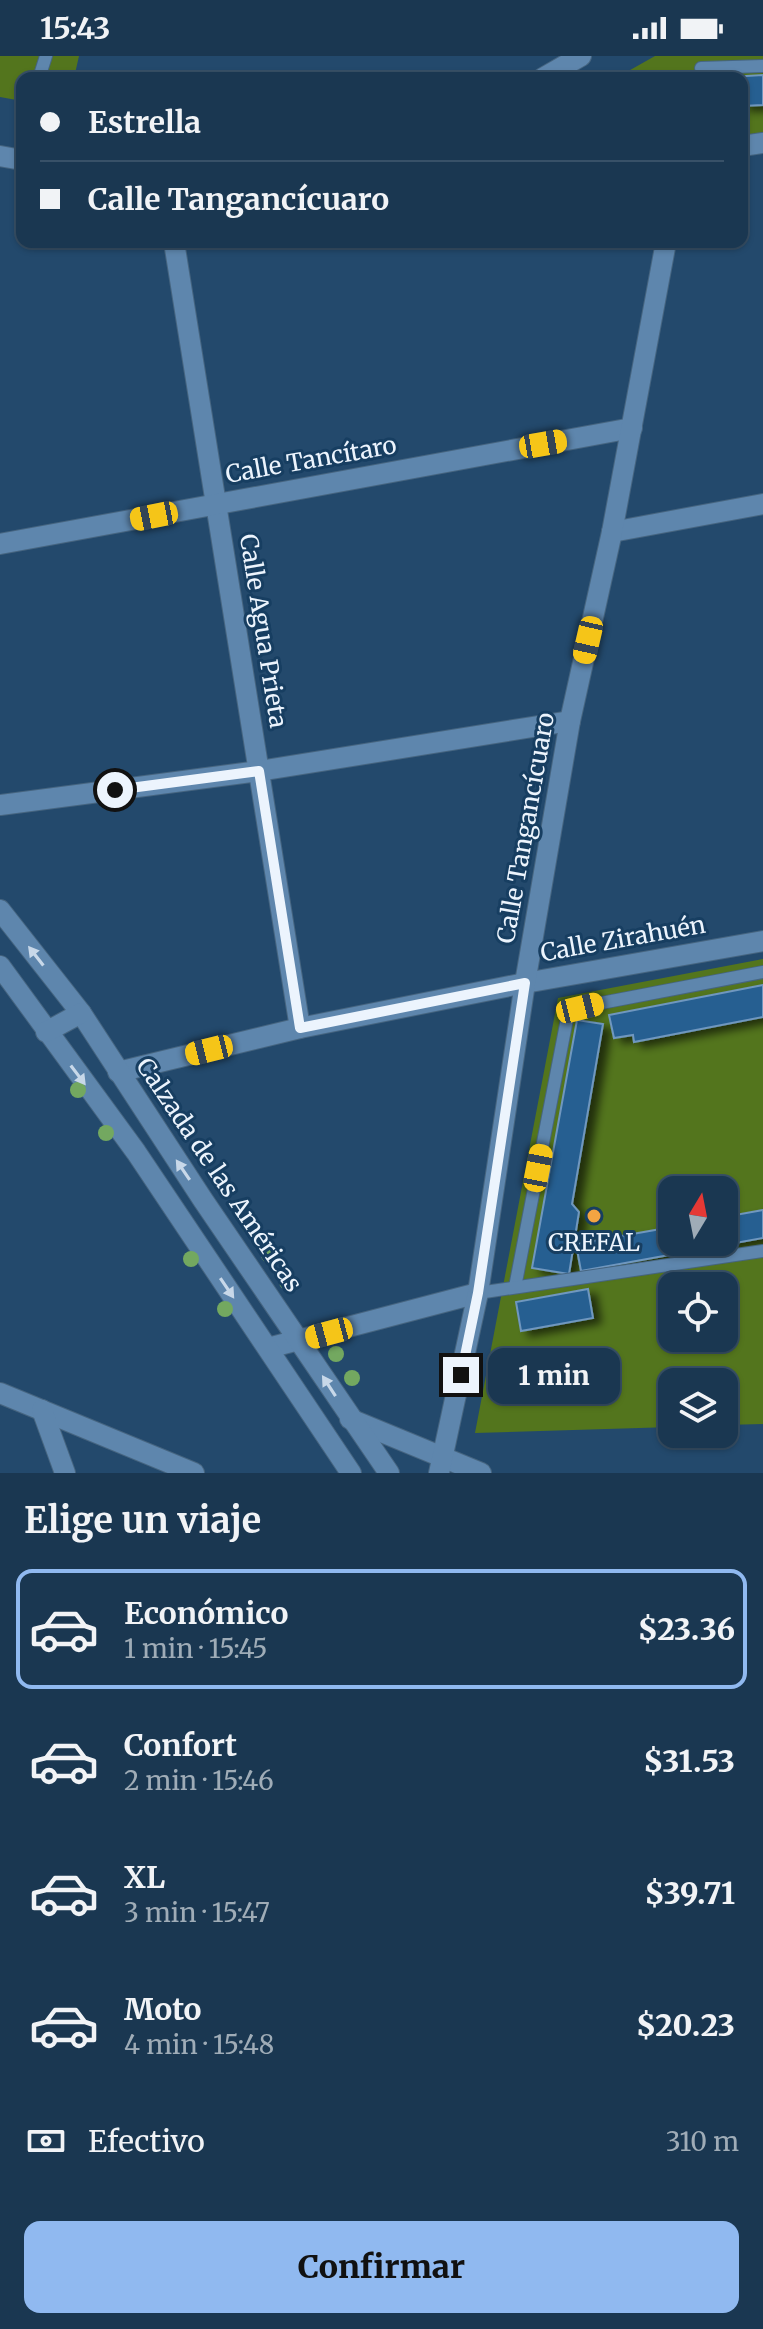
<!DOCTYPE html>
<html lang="es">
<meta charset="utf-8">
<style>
:root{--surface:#1a3751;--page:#233f58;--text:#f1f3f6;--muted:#9facb7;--line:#385168;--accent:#90b9f0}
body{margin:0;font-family:Merriweather,serif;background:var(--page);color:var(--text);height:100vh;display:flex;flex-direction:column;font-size:30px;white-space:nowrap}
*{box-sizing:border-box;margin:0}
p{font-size:26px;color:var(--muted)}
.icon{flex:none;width:44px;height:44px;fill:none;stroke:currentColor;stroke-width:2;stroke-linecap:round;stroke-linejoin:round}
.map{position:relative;height:1417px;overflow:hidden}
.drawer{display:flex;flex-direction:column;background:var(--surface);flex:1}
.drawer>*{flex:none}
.top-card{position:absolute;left:16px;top:16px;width:732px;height:176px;border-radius:16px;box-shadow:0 2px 6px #0004,0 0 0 2px var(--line);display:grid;align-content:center;height:176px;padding:0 24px;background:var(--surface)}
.needle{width:52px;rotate:10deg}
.buttons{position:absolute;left:658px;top:1120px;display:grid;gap:16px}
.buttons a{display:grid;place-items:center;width:80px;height:80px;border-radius:16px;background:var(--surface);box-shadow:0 2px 6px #0004,0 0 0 2px var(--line);font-size:40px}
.end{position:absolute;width:36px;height:36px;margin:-18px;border:10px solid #ecf4fd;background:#111;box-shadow:0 0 0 4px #111}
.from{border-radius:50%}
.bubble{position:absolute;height:56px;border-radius:16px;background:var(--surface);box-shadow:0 2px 6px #0004,0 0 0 2px var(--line);font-size:26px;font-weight:800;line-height:56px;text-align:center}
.car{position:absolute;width:24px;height:48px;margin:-24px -12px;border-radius:10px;box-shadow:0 0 6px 2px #0007;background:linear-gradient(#f5c518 24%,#345 0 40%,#f5c518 0 76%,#345 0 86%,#f5c518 0)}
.top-card b{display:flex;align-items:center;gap:28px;height:76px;font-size:30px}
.top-card b+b{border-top:2px solid var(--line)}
.top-card i{width:20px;height:20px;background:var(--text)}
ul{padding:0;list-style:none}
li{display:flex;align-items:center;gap:24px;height:120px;margin:0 16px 12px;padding:0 8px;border:4px solid transparent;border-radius:16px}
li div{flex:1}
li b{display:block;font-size:30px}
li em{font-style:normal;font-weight:800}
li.selected{border-color:var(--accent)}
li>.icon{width:72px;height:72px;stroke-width:1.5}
h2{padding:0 24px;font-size:36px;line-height:96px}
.pay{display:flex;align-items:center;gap:20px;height:88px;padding:0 24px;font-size:30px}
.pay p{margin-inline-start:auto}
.action{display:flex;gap:16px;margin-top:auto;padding:16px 24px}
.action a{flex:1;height:92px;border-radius:16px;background:var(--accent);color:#111;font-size:32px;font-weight:800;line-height:92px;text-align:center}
.status{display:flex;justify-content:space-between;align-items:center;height:56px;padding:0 40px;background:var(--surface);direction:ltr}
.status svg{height:22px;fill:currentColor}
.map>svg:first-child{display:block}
.green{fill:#53751d;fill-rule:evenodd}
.building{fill:#265f91;stroke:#6f97bf;stroke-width:2;filter:url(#shadow)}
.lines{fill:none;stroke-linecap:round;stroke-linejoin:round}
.service-casing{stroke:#466580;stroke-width:14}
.minor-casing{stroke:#466580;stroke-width:22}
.secondary-casing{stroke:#466580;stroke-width:22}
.service{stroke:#5e86ad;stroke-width:12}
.minor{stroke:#5e86ad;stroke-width:20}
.secondary{stroke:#5e86ad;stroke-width:20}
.tree{fill:#73a860}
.oneway{fill:#c8d8e9}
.route{stroke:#ecf4fd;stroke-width:10}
.poi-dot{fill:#f3a442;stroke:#173e61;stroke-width:3}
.labels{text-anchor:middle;stroke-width:6;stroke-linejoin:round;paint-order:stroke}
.street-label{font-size:24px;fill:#ecf4fd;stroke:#173e61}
.poi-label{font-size:24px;fill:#ecf4fd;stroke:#173e61}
</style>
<div class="status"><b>15:43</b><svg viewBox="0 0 49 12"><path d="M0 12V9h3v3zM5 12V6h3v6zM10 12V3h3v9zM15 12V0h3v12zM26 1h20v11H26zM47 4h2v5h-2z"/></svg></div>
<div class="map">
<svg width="763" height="1417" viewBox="0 0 763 1417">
<defs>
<filter id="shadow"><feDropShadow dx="8" dy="5" stdDeviation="4" flood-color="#0009"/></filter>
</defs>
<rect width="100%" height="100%" fill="#23496c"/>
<g class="green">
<path d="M0 0H79L74 22H22V45L0 41Z"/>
<path d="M655 0H763V83L742 86V22H616Z"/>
<path d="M763 903V1368L724 1369V1326H672V1371L475 1377 558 942ZM672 1134H724V1186H672ZM672 1230H724V1282H672Z"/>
</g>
<g class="building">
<path d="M763 19V49L742 50V22H711Z"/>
<path d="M763 929V961L634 986 633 979 614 982 609 959Z"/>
<path d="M577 964 603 968 572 1148 579 1156 569 1218 532 1212Z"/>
<path d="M763 1154V1182L581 1215 576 1188 672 1171V1186H724V1161Z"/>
<path d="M588 1233 593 1262 521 1275 516 1246Z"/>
</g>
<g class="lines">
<g class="service-casing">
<g id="service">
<path d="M701 12 763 10"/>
<path d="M39 22 46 0"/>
<path d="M515 1231 567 963 580 952 596 948 763 916"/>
<path d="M478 1237 763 1195"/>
</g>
</g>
<g class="minor-casing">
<g id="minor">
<path d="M543 22 581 0"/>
<path d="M742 90 763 87"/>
<path d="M0 100 22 104"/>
<path d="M174 186 300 972"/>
<path d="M612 476 763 448"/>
<path d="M0 488 632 372"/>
<path d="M0 749 259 715 570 665"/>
<path d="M118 1016 300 972 525 927 763 885"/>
<path d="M268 1292 478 1237"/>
<path d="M0 1337 194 1417"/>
<path d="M42 1354 65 1417"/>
<path d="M350 1363 481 1417"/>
<path d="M439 1417 478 1237 525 927 570 665 612 476 666 186"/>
</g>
</g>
<g class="secondary-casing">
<g id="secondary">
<path d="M0 854 81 957 203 1144 389 1417"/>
<path d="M0 910 136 1096 351 1417"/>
<path d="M46 976 81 957"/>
</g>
</g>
<use href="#service" class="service"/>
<use href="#minor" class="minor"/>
<use href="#secondary" class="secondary"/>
</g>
<g class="tree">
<circle cx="78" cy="1034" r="8"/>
<circle cx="178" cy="1062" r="8"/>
<circle cx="106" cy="1077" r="8"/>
<circle cx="250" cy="1170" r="8"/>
<circle cx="269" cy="1199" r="8"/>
<circle cx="191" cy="1203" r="8"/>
<circle cx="287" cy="1226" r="8"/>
<circle cx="225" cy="1253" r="8"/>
<circle cx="336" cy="1298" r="8"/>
<circle cx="352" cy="1322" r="8"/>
</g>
<defs><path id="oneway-solid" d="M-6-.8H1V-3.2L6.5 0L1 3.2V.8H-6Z" transform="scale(2)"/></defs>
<g class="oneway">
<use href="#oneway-solid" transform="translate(36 900) rotate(-128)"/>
<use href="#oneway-solid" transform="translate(78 1019) rotate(53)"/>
<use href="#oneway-solid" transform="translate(183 1114) rotate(-124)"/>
<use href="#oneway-solid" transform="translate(227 1232) rotate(56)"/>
<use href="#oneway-solid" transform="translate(329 1330) rotate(-123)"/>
</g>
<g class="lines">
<path class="route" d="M115 734 259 715 300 972 525 927 478 1237 461 1319"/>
</g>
<circle class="poi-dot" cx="594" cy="1160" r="8"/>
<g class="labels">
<g class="street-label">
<text transform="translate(311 404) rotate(-10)" y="8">Calle Tancítaro</text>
<text transform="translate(263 575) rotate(81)" y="8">Calle Agua Prieta</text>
<text transform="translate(526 772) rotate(-80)" y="8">Calle Tangancícuaro</text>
<text transform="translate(623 883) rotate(-10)" y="8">Calle Zirahuén</text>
<text transform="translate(219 1119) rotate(56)" y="8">Calzada de las Américas</text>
</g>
<g class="poi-label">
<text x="594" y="1195">CREFAL</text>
</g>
</g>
</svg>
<div class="buttons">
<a><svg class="needle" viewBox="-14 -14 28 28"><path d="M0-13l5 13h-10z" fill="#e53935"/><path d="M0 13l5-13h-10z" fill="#9facb7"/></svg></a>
<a><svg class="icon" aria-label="locate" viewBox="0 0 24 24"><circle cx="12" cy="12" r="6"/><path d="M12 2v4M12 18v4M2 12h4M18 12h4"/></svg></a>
<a><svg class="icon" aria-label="layers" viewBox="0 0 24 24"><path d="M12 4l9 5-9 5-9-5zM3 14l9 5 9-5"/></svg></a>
</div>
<i class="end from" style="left:115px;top:734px"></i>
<i class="end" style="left:461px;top:1319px"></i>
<div class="bubble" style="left:488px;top:1292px;width:132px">1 min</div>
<i class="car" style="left:543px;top:388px;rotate:80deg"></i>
<i class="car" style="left:154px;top:460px;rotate:259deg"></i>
<i class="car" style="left:588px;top:584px;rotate:193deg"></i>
<i class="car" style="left:580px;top:952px;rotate:76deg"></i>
<i class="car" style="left:209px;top:994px;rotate:256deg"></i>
<i class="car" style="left:538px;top:1112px;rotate:11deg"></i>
<i class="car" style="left:329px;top:1277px;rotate:255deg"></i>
<div class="top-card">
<b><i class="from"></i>Estrella</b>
<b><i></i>Calle Tangancícuaro</b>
</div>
</div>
<section class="drawer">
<h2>Elige un viaje</h2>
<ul>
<li class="selected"><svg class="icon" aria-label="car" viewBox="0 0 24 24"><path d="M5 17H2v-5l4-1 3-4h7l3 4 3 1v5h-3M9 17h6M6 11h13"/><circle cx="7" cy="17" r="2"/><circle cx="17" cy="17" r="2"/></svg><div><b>Económico</b><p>1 min · 15:45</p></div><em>$23.36</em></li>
<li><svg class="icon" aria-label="car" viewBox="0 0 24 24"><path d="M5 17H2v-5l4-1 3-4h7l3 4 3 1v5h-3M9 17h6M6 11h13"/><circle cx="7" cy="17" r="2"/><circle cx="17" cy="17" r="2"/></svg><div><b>Confort</b><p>2 min · 15:46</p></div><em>$31.53</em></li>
<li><svg class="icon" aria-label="car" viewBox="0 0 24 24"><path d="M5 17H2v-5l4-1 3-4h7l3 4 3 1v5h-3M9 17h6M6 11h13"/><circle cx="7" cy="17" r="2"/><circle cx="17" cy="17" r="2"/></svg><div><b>XL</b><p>3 min · 15:47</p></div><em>$39.71</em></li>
<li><svg class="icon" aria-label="car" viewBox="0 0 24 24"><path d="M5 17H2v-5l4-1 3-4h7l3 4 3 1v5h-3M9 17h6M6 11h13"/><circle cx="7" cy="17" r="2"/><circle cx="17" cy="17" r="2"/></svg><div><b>Moto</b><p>4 min · 15:48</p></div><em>$20.23</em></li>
</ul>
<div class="pay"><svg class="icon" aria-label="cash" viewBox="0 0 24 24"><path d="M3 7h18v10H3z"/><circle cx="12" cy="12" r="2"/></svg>Efectivo<p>310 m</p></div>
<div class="action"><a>Confirmar</a></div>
</section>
